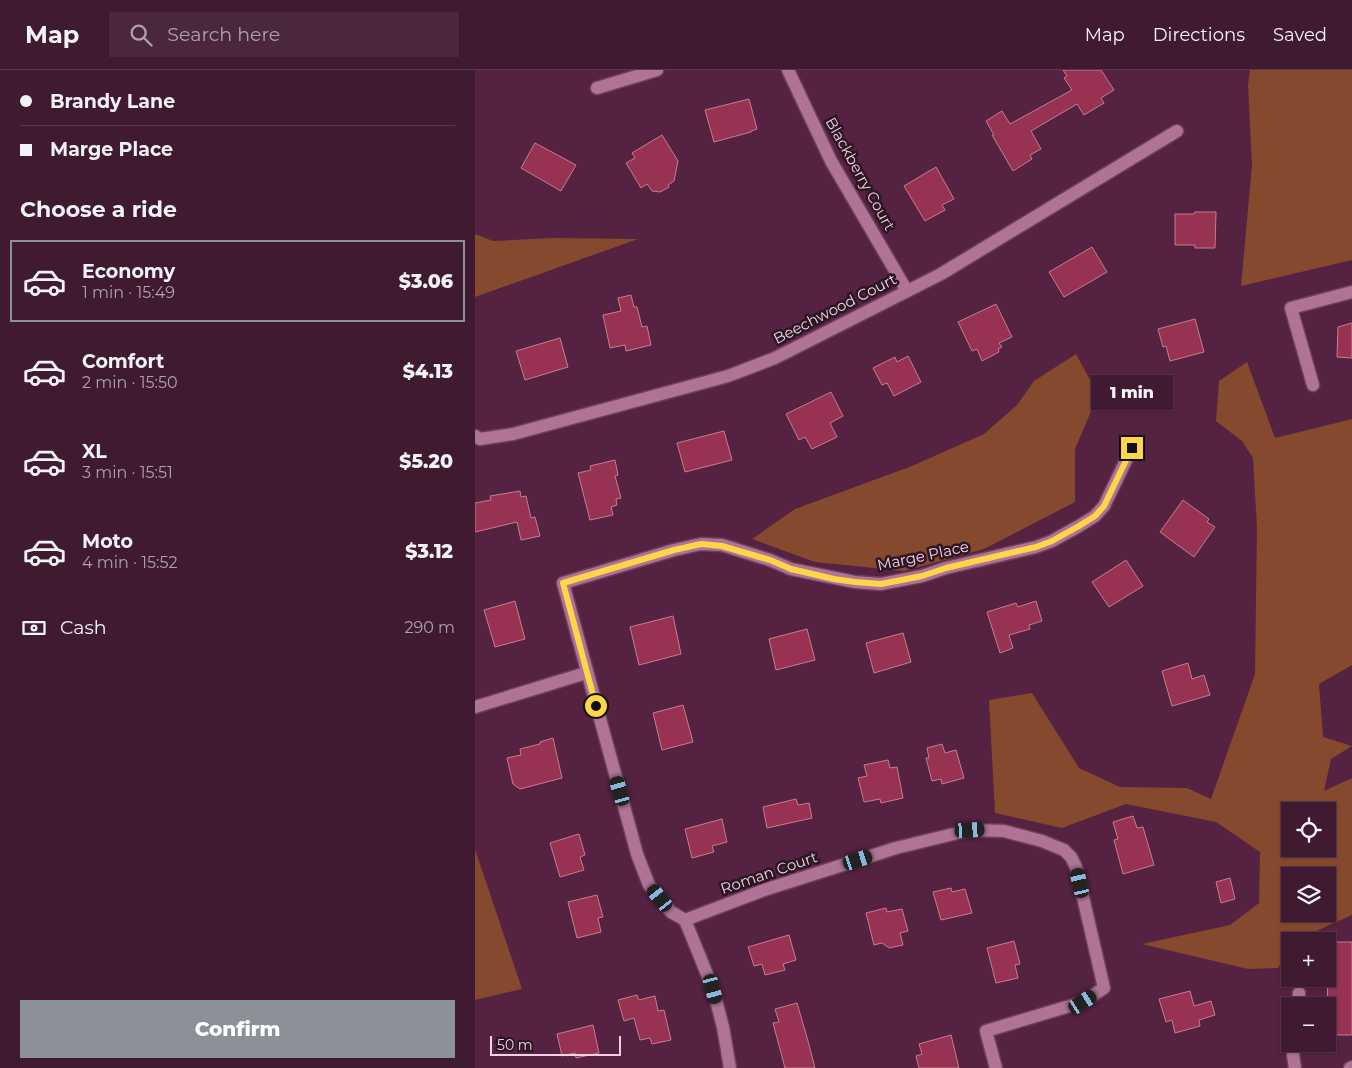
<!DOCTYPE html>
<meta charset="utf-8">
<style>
:root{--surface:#401a31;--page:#4b273d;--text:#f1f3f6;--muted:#aea1ab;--line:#59384d;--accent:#8c9099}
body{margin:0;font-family:Montserrat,sans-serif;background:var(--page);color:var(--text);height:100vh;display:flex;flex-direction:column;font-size:19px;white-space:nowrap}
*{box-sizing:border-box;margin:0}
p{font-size:16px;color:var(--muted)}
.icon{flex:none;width:28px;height:28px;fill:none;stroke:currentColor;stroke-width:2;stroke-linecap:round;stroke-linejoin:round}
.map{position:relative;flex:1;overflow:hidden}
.drawer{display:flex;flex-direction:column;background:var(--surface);width:475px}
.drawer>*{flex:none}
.guide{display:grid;align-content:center;height:110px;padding:0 20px;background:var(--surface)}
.controls{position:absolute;left:806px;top:732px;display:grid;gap:10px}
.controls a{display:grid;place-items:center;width:55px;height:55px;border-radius:0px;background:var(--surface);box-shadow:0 1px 4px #0004,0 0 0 1px var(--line);font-size:25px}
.scale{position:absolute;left:15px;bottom:12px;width:131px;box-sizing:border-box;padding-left:5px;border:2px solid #f2d1e2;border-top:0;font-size:14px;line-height:18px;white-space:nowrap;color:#f2d1e2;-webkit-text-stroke:4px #2d1623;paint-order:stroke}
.end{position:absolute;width:22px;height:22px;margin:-11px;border:6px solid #ffd54a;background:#111;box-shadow:0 0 0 2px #111}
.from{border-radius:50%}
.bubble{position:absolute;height:35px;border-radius:0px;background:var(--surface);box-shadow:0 1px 4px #0004,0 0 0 1px var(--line);font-size:16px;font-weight:800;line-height:35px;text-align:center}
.car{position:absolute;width:15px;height:30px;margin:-15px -8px;border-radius:6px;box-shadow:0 0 4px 1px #0007;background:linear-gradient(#222 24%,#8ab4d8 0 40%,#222 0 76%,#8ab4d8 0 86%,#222 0)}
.guide b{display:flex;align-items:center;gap:18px;height:48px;font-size:19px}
.guide b+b{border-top:1px solid var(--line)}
.guide i{width:12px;height:12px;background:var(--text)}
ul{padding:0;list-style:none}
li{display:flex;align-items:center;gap:15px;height:82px;margin:0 10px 8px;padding:0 10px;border:2px solid transparent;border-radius:0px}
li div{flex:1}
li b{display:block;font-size:19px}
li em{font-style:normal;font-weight:800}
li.active{border-color:var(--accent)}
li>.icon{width:45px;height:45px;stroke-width:1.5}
h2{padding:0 20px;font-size:22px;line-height:60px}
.pay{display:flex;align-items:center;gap:12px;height:55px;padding:0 20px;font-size:19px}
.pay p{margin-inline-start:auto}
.button{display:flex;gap:10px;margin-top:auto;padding:10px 20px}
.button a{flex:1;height:58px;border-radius:0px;background:var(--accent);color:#fff;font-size:20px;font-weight:800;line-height:58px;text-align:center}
header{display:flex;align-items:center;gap:30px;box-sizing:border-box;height:70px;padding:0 25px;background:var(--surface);border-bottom:1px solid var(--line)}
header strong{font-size:24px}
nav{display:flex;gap:28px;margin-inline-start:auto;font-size:18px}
.search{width:350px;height:45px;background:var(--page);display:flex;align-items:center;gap:12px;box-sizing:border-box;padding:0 18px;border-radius:0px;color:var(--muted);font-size:19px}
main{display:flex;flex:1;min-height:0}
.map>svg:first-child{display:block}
.green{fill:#85492d;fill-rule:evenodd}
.building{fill:#973252;stroke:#c37f8f}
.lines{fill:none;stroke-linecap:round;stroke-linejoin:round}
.minor-casing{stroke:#6d405c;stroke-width:15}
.minor{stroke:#af7495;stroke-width:12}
.route{stroke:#ffd54a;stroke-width:6}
.labels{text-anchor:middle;stroke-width:5;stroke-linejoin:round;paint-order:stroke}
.street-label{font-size:15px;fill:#f2d1e2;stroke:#2d1623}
</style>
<header>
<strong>Map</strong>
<div class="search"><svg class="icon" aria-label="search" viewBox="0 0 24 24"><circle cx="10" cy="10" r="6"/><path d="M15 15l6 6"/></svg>Search here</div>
<nav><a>Map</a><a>Directions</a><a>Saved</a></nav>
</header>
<main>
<section class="drawer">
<div class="guide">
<b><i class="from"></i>Brandy Lane</b>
<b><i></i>Marge Place</b>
</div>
<h2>Choose a ride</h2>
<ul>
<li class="active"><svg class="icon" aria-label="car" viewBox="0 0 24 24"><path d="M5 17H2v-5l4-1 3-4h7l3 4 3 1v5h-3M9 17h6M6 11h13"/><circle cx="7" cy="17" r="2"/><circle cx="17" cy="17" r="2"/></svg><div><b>Economy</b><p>1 min · 15:49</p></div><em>$3.06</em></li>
<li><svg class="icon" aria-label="car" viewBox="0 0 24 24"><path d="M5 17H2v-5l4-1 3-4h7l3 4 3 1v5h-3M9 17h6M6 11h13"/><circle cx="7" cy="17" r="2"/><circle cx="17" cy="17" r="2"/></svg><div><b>Comfort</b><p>2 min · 15:50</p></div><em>$4.13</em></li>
<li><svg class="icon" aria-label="car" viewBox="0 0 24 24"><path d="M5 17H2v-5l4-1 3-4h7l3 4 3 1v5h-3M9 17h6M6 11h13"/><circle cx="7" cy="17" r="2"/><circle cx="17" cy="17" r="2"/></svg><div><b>XL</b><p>3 min · 15:51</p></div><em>$5.20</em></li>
<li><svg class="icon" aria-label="car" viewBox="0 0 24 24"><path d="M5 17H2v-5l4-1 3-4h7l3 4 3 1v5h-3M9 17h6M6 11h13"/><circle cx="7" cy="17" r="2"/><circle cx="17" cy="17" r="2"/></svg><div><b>Moto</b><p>4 min · 15:52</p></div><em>$3.12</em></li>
</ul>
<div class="pay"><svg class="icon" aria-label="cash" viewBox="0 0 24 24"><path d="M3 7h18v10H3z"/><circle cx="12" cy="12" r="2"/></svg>Cash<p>290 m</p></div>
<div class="button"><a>Confirm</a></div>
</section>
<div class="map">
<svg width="877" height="998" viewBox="0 0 877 998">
<rect width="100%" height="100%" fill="#552241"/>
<g class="green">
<path d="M775 0H877V190L766 216 777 95 773 15Z"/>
<path d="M0 164 18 171 77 168 163 169 0 227Z"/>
<path d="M601 284 623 325 600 379V432L509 479 429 501 340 492 277 469 320 439 437 396 509 364 542 335 559 311Z"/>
<path d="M772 292 800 368 877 349V595L844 614 848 667 877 676 856 689 849 721 877 708V845L828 867 825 871H815V883L803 898 773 899 667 874 755 855 784 833 785 782 741 752 651 734 587 758 520 743 514 630 557 623 604 698 645 717 712 718 736 729 780 604 782 458 778 388 767 371 741 351 744 311ZM815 741H852V779H815ZM815 806H852V844H815Z"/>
<path d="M0 779 47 919 0 930Z"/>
</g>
<g class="building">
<path d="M588 0H626L639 20 626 28 629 33 609 45 602 34 556 61 566 79 555 85 557 89 538 101 517 65H519L511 51 527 41 535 54 597 20 589 8 592 6Z"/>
<path d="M274 29 282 59 276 61V62L239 72 230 40Z"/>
<path d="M187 65 203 91 199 111 193 115 194 117 185 122 177 121 172 114 166 118 151 93 160 88 157 83Z"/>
<path d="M60 73 101 95 86 121 46 98Z"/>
<path d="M461 97 479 129 467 135 470 140 450 151 429 116Z"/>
<path d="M720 142H741L740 178H720V175H700V144H719Z"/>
<path d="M617 177 632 202 589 227 574 202Z"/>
<path d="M156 225 159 237H162L167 257 172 256 176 275 151 281 150 275 135 278 128 245 146 241 143 228Z"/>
<path d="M521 234 537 267 524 273 527 277 523 279 524 282 507 291 502 279 497 281 483 252Z"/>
<path d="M720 249 729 282 695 291 691 276 688 277 683 259Z"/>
<path d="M877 253V288L862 287 863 257Z"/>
<path d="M85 268 93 297 50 310 41 281Z"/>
<path d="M433 286 446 312 419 326 412 313 407 315 398 298 420 287 422 292Z"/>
<path d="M356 322 368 346 355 353 362 367 337 379 330 367 324 370 311 344Z"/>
<path d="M249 361 257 390 210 402 202 373Z"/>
<path d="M140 390 143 405 140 406 146 428 141 429 142 435 136 437 138 445 115 450 103 403 116 400 115 396Z"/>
<path d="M45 421 46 427 51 426 56 448 60 447 65 466 46 470 42 452 0 462V433L16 430 15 426Z"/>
<path d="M708 430 734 449 732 452 740 457 719 487 685 462Z"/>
<path d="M651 490 668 516 634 537 617 512Z"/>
<path d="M40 531 50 569 20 577 9 540Z"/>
<path d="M561 531 567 551 554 555 555 559 534 565 538 578 525 583 512 542 541 533 543 537Z"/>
<path d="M198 546 206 584 164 595 155 557Z"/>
<path d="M332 559 340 590 301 600 294 569Z"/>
<path d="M428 563 436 592 399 603 391 573Z"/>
<path d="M713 593 717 609 729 605 735 625 697 636 687 601Z"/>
<path d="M208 635 218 672 187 680 178 643Z"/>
<path d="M78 668 87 708 45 719 38 714 32 688 46 685 45 679 65 674V672Z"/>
<path d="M467 674 470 683 481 680 489 708 467 714 466 709 457 711 451 688H454L452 678Z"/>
<path d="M413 690 415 698 422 697 428 728 406 733 405 729 389 732 383 708 392 706 389 695Z"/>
<path d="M321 729 323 735 334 733 337 748 292 758 288 737Z"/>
<path d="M658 746 662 758 668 757 679 795 648 804 639 770 643 769 638 752Z"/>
<path d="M247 749 252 772 237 776 239 782 217 788 210 759Z"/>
<path d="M104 764 110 785 105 787 109 800 85 807 75 773Z"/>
<path d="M755 808 760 829 746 833 741 812Z"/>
<path d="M476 818 477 822 490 819 497 843 466 850 458 822Z"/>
<path d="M122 825 128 847 123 848 126 862 102 868 93 832Z"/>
<path d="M411 838 412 842 427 839 433 861 425 863 428 875 414 878 407 873 399 875 391 843Z"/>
<path d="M314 865 321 890 308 894 310 900 290 905 287 894 279 896 273 877Z"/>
<path d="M539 871 545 894 540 895 543 908 521 913 512 878Z"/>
<path d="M853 872H877V965H852Z"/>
<path d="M715 921 719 936 736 931 740 945 724 950 725 956 700 963 697 950 691 952 684 929Z"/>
<path d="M162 925 164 930 180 926 183 941 189 940 196 970 177 974 175 968 165 970 159 948 149 951 143 930Z"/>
<path d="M322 933 333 971 340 998H310L298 953 304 952 300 939Z"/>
<path d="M118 955 124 983 101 988 100 983 87 986 82 964Z"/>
<path d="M476 965 484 998H444L441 986 447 984 444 974Z"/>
</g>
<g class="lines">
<g class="minor-casing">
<g id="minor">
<path d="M313 0 356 91 432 221"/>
<path d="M122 18 182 0"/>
<path d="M838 315 816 238 877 222"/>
<path d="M0 366 5 369 38 364 253 306 300 288 466 204 702 61"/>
<path d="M0 637 111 603"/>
<path d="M210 850 289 820 421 778 495 760 529 761 567 771 589 780 596 787 601 797 629 918 608 932 511 961 521 998"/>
<path d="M823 936 824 923"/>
<path d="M819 974 818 985 820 998"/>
<path d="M255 998 248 957 238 919 210 850 196 842 174 815 162 784 88 513 199 480 226 474 247 475 295 490 316 499 380 512 406 514 447 506 471 498 561 477 577 471 604 456 620 446 629 436 657 378"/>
<path d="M875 998 877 997"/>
</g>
</g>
<use href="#minor" class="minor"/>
</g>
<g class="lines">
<path class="route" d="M121 636 88 513 199 480 226 474 247 476 295 490 316 499 359 509 380 512 406 514 447 506 471 498 561 477 577 471 604 456 620 446 629 436 657 378"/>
</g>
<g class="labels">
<g class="street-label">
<text transform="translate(385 104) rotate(61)" y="5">Blackberry Court</text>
<text transform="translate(360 239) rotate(-27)" y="5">Beechwood Court</text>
<text transform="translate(448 486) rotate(-12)" y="5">Marge Place</text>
<text transform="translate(294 803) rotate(-19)" y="5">Roman Court</text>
</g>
</g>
</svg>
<div class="controls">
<a><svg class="icon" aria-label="locate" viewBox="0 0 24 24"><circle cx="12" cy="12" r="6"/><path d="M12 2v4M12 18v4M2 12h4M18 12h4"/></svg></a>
<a><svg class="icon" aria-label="layers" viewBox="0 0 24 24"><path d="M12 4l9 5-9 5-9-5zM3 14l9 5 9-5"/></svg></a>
<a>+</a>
<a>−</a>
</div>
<div class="scale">50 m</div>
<i class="end from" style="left:121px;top:636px"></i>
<i class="end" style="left:657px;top:378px"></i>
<div class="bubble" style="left:616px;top:305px;width:82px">1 min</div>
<i class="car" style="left:145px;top:721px;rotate:344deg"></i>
<i class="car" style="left:495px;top:760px;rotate:87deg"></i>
<i class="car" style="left:383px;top:790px;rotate:72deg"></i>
<i class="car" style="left:605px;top:813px;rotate:347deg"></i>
<i class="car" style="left:185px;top:828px;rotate:321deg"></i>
<i class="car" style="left:238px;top:919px;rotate:165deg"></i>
<i class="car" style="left:608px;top:932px;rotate:57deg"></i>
</div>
</main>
